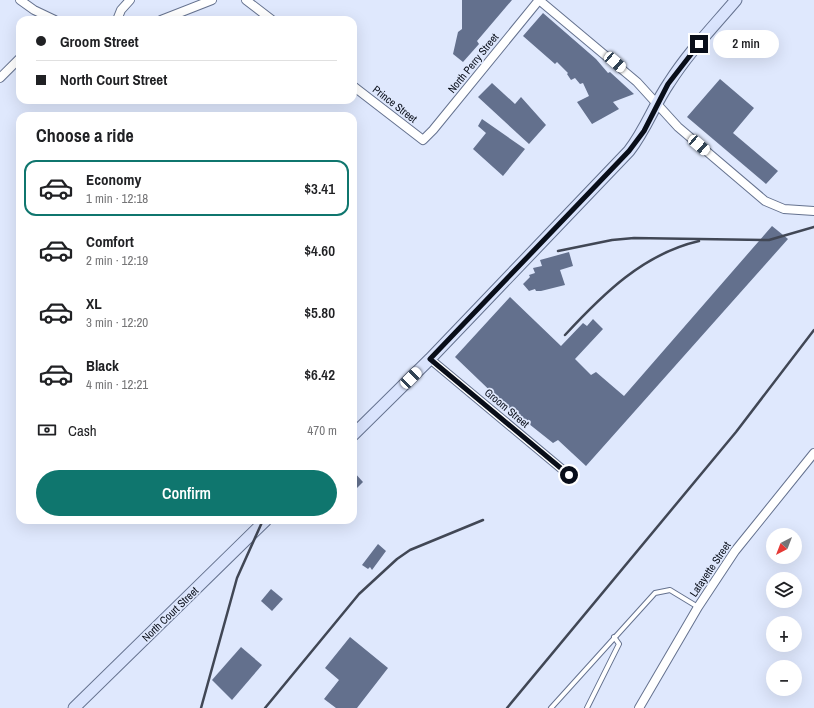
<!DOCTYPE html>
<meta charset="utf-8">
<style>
:root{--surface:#fff;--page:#f6f6f6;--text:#202124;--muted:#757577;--line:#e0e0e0;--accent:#0f766e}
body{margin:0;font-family:"Archivo Narrow",sans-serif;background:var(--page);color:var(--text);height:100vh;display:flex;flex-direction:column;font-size:15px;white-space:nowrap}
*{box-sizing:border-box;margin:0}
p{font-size:13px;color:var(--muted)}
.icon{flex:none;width:22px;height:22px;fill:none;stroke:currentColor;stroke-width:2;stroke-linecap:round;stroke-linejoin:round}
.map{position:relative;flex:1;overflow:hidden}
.sheet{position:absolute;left:16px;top:112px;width:341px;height:412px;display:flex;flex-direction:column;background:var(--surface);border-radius:12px;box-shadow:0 4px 16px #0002}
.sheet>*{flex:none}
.guide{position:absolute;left:16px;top:16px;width:341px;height:88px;border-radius:12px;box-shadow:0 4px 16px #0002;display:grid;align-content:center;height:88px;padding:0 20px;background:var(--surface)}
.needle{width:26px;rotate:222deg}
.buttons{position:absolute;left:766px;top:528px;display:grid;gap:8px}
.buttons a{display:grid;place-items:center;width:36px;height:36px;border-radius:50%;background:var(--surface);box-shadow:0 4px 16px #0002;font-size:20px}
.end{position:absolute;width:18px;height:18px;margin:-9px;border:5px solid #090e19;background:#fff;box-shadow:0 0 0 2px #fff}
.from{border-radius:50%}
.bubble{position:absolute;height:28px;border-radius:14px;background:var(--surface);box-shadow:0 4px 16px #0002;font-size:13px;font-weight:600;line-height:28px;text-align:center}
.car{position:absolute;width:12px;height:24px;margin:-12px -6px;border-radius:5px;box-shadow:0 0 3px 1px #0007;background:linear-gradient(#fff 24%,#345 0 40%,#fff 0 76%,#345 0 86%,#fff 0)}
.guide b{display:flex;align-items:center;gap:14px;height:38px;font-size:15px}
.guide b+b{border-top:1px solid var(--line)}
.guide i{width:10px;height:10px;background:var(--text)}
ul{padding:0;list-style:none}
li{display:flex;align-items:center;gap:12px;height:56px;margin:0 8px 6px;padding:0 12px;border:2px solid transparent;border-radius:12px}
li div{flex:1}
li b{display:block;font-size:15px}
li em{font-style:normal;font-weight:600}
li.active{border-color:var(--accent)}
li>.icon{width:36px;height:36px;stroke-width:1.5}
h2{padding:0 20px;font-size:18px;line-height:48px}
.pay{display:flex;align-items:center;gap:10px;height:44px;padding:0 20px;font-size:15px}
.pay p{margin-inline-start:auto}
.primary-button{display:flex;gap:8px;margin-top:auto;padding:8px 20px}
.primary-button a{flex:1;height:46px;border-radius:24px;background:var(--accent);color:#fff;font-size:16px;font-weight:600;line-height:46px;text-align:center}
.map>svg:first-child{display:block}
.building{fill:#63708d}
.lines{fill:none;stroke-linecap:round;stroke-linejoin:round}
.lane-casing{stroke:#65728f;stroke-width:6}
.street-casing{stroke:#65728f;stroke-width:10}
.secondary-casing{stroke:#65728f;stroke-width:13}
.lane{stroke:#fff;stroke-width:4}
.street{stroke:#fff;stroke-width:8}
.secondary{stroke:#dae4fd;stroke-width:11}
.rail{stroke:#414755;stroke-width:2.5}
.route{stroke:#090e19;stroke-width:5}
.labels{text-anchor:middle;stroke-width:3.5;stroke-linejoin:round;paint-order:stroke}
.street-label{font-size:11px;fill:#090e19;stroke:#dfe8fd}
</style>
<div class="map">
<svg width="814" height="708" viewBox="0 0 814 708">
<rect width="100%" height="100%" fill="#dfe8fd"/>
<g class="building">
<path d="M462 0H512L477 41 479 44 463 62 453 54 458 32 462 29Z"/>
<path d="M543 13 596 59 608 73 610 72 634 94 613 102 619 109 592 124 577 102 589 96 583 83 580 84 575 78 571 80 567 74 568 73 557 62 555 64 523 36Z"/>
<path d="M720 79 754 108 733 133 778 171 766 184 687 117Z"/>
<path d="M492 83 515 104 521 97 546 125 529 144 478 97Z"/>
<path d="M482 119 525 149 503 176 473 149 486 133 478 126Z"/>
<path d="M772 226 788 239 586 466 558 440 553 443 504 404 455 357 510 297 561 346 583 323 587 326 593 319 603 329 575 359 591 375 596 372 624 396Z"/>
<path d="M569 252 573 266 560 270 565 285 541 291H536L535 289 529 291 523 284 530 277 529 275 535 273 533 268 542 266 540 260Z"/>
<path d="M353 471 363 482 353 492Z"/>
<path d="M378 544 386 551 372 570 370 567 368 569 362 565Z"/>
<path d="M271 589 283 599 272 611 261 601Z"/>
<path d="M350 637 388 668 357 708H336L324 699 339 680 325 668Z"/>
<path d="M241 647 262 665 232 700 212 680Z"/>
</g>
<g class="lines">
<g class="lane-casing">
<g id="lane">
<path d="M551 708 655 593 670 590 698 607"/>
<path d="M587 708 619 644 614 637"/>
</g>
</g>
<g class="street-casing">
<g id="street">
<path d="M20 0 34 10 55 20"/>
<path d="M246 0 272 20"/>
<path d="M539 0 637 82 678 127 765 201 784 209 814 211"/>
<path d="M117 20 121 10 130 0"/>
<path d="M161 20 212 0"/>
<path d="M0 78 20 58"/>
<path d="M353 86 423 140 433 130 539 0"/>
<path d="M430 359 569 475"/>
<path d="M639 708 698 607 735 551 814 453"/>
</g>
</g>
<g class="secondary-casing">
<g id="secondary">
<path d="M353 435 430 359 629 151C646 129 654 105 669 83 688 53 713 27 736 0"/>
<path d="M74 708 266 520"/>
</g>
</g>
<use href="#lane" class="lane"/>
<use href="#street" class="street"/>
<use href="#secondary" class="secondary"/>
<g class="rail">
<path d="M558 251 612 240 634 238 769 240 814 227"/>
<path d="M565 335C603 294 643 254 699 241"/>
<path d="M201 708 237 578 263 520"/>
<path d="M265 708 359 594 397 559 410 550 483 520"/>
<path d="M507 708 736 432 814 330"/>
</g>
</g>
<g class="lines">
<path class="route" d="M569 475 430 359 629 151 644 131 668 84 699 44"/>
</g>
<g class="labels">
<g class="street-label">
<text transform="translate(473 63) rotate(-51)" y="4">North Perry Street</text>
<text transform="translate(395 104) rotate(38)" y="4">Prince Street</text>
<text transform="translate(507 408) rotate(40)" y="4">Groom Street</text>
<text transform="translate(710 569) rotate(-56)" y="4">Lafayette Street</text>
<text transform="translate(170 614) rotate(-44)" y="4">North Court Street</text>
</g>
</g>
</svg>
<div class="buttons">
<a><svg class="needle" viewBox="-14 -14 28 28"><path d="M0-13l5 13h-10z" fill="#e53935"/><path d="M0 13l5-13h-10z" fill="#757577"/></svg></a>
<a><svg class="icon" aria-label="layers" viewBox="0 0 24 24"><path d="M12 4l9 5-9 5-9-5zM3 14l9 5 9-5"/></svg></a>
<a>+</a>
<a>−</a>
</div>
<i class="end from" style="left:569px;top:475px"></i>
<i class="end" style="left:699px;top:44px"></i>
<div class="bubble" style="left:713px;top:30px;width:66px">2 min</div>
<i class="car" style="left:615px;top:62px;rotate:131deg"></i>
<i class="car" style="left:699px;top:145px;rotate:131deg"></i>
<i class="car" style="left:411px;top:378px;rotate:45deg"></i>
<div class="guide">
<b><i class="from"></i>Groom Street</b>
<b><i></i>North Court Street</b>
</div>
<section class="sheet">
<h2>Choose a ride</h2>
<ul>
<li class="active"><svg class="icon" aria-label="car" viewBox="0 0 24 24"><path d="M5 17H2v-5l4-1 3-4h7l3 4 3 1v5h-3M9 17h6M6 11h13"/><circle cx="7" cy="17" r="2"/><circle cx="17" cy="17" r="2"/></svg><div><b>Economy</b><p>1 min · 12:18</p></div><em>$3.41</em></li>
<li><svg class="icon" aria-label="car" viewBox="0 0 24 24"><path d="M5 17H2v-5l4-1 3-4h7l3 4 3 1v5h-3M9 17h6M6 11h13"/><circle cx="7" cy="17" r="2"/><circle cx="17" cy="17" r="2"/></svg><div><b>Comfort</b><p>2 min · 12:19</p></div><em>$4.60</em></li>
<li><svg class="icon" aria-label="car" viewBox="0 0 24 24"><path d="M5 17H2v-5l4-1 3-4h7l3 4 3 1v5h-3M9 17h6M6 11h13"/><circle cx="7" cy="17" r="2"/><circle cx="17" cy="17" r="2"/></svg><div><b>XL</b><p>3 min · 12:20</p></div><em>$5.80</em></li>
<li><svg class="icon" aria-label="car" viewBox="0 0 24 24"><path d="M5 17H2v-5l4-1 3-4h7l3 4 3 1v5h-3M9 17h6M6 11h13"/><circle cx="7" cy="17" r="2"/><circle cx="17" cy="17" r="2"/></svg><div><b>Black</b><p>4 min · 12:21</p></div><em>$6.42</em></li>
</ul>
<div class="pay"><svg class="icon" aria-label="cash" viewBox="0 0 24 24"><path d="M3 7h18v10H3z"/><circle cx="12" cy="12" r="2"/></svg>Cash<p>470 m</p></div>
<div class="primary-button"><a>Confirm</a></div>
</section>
</div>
